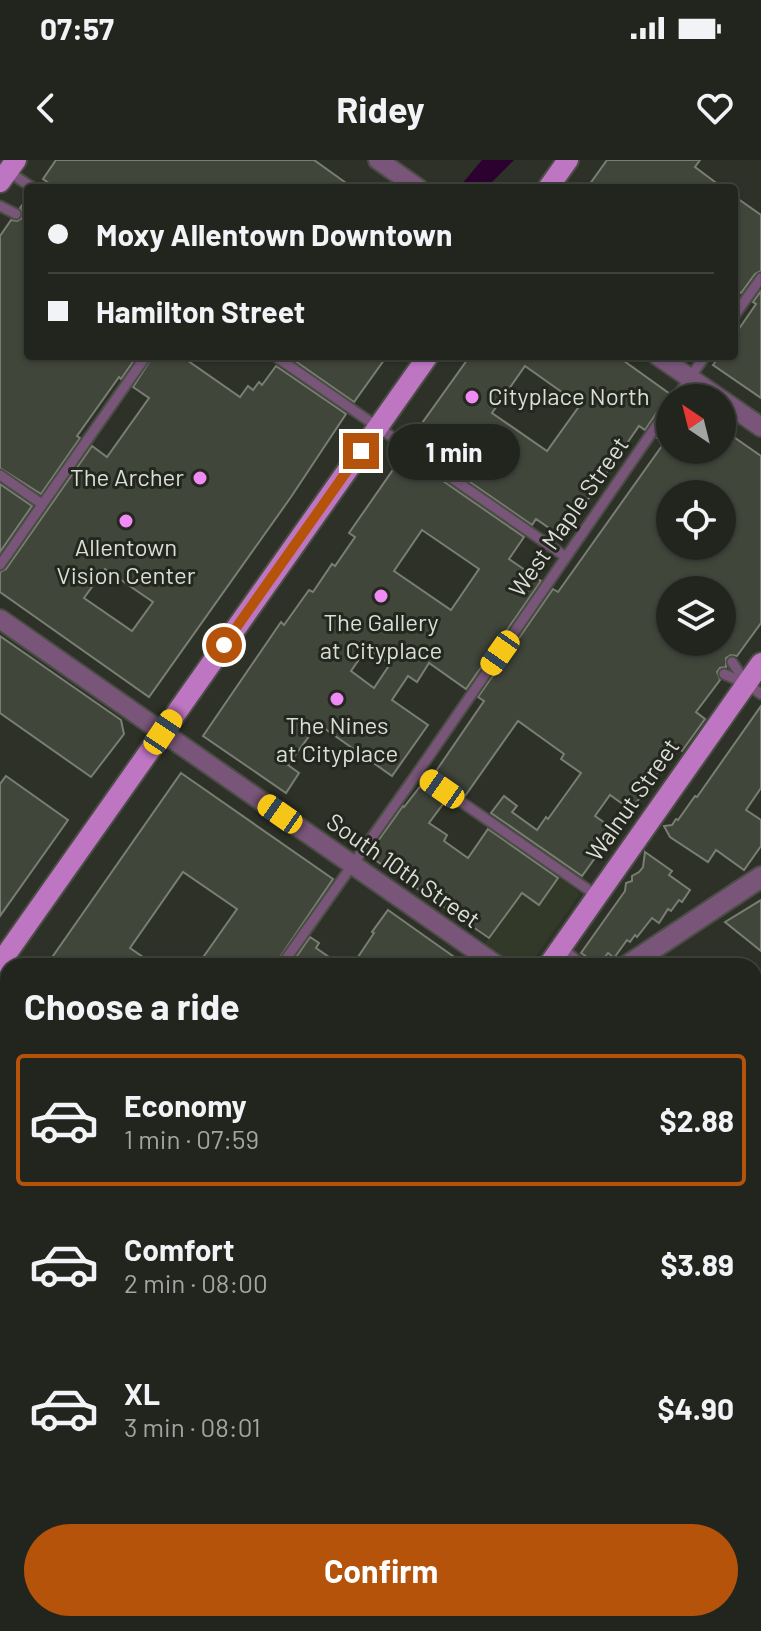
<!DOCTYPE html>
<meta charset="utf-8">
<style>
:root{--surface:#22251d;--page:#2e312a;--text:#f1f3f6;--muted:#a2a5a4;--line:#3f423b;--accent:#b45309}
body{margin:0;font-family:Barlow,sans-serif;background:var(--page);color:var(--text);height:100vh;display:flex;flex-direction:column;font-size:30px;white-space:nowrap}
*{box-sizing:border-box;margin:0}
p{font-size:26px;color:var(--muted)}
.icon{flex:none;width:44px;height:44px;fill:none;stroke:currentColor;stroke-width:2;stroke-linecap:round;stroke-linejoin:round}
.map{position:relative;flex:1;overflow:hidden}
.side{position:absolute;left:0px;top:798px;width:762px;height:674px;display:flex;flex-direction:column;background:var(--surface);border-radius:24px 24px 0 0;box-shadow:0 2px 6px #0004,0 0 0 2px var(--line)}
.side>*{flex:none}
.hud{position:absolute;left:24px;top:24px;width:714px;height:176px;border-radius:8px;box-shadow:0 2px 6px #0004,0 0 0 2px var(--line);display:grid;align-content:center;height:176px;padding:0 24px;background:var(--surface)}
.needle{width:52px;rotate:325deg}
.tools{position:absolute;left:656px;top:224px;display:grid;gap:16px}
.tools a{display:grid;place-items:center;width:80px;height:80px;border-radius:50%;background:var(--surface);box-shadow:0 2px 6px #0004,0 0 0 2px var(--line);font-size:40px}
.end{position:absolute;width:36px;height:36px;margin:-18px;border:10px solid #b45309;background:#fff;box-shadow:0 0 0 4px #fff}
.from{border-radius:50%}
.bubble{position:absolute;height:56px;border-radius:28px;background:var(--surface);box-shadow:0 2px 6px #0004,0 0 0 2px var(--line);font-size:26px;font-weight:700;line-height:56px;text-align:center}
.car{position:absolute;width:24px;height:48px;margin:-24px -12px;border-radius:10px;box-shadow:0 0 6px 2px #0007;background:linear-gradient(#f5c518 24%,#345 0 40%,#f5c518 0 76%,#345 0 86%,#f5c518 0)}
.hud b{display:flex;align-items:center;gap:28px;height:76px;font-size:30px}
.hud b+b{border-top:2px solid var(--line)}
.hud i{width:20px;height:20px;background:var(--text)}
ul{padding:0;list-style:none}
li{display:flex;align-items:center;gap:24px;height:132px;margin:0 16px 12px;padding:0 8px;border:4px solid transparent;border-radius:8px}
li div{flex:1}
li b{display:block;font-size:30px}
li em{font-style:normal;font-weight:700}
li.current{border-color:var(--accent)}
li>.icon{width:72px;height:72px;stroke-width:1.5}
h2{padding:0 24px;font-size:36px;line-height:96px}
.primary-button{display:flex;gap:16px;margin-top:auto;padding:16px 24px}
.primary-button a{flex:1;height:92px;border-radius:48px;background:var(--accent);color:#fff;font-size:32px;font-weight:700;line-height:92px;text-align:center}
.status{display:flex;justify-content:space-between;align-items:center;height:56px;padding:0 40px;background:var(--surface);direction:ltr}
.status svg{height:22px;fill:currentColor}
header{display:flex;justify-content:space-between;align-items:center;height:104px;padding:0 24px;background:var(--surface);font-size:36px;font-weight:700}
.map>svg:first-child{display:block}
.built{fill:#333929}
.green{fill:#455525}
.water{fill:#2c002f}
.building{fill:#41463b;stroke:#797e72;stroke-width:2;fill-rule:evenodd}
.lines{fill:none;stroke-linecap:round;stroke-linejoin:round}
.service-casing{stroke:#494d43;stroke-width:13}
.minor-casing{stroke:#494d43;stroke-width:22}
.tertiary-casing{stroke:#494d43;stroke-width:24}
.secondary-casing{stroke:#494d43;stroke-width:24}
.primary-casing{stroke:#494d43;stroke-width:24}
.path{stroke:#6d7068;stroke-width:3;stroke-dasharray:6 4;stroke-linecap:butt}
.service{stroke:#785579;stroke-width:9}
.minor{stroke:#785579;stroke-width:18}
.tertiary{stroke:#785579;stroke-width:20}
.secondary{stroke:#a068a2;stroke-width:20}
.primary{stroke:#be76c2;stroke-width:20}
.route{stroke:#b45309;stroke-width:10}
.poi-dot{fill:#f08bf6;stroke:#23271d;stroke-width:3}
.labels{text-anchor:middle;stroke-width:6;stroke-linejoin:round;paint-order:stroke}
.poi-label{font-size:24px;fill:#dbddd7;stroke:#23271d}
.street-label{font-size:24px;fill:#dbddd7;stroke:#23271d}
</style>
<div class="status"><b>07:57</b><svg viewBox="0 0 49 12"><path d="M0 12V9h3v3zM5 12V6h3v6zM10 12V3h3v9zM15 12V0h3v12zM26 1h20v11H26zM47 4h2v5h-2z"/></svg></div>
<header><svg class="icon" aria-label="back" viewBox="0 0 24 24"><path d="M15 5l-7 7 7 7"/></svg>Ridey<svg class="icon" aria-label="heart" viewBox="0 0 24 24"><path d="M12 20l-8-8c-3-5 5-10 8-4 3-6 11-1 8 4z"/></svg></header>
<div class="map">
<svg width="761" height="1471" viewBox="0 0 761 1471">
<rect width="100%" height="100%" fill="#2d3127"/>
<path class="built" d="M540 704 576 730 579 735 529 806H513L484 785Z"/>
<g class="green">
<path d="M761 1129V1266L754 1277V1141Z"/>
<path d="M761 1331V1471H681L684 1464H754V1343Z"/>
<path d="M538 1464H604L602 1471H533Z"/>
</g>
<path class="water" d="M482 0H514L486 28H467L462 24Z"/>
<g class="building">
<path d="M56 0H314L353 28H56L43 19Z"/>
<path d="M607 0H700L695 7 723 28H587Z"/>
<path d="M734 36 761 55V111L755 114 741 133 734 128Z"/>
<path d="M28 37V196H137L121 219 119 217 77 276 80 278 41 334 0 308V76L11 60 17 61 22 58 23 53 20 48Z"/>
<path d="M761 131V238L713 205 720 196H734V176L756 144 753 142Z"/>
<path d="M153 196H181L240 237 248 226 253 230 259 222 262 225 276 206 346 254 291 337 149 537 0 432V412L6 409 92 286 107 297 149 238 133 227ZM105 409 153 442 132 471 84 438Z"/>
<path d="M288 196H387L354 242Z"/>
<path d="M470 196H617L670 234 669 239 664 242 645 270 639 266 562 377 536 359 532 365 412 282 417 275 415 273ZM525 206 580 245 547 291 492 253Z"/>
<path d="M670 259V290H722V269L761 296V463L737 496 731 495 726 498V507L720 508 717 512 720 520 696 552 705 559 682 591 676 587 631 650 610 635 595 656 615 670 582 716 491 653 504 636 517 646 512 652 537 670 546 657 548 659 581 613 561 599 564 594 518 561 465 636 434 614 484 541 478 537 553 429 558 432 664 283 657 278ZM670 334H722V386H670ZM670 430H722V482H670Z"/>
<path d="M404 294 524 377 509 399 541 421 466 529 429 503 417 522 408 516 392 540 428 565 392 616 318 564 288 605 299 613 286 633 203 576 281 462 284 465 309 430 313 432 332 404 335 406 355 377 349 373ZM422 370 479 409 451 450 394 411ZM367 488 390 504 374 528 351 511Z"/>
<path d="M0 324 32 346 0 392Z"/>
<path d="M0 476 121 560 124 574 91 617 0 553Z"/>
<path d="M761 546V628L746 650 761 660V686L744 710 716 690 708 702 670 677 664 666 672 665 676 659 678 660 695 636 697 637Z"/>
<path d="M181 613 333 719 274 806H197L237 749 183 712 130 788 156 806H46Z"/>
<path d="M6 616 68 660 0 756V624Z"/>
<path d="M422 624 446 640 429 663 447 675 444 681 468 698 488 669 558 718 539 745 522 733 489 778 368 695 403 646 404 647Z"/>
<path d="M645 692 672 711 669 715 690 730 682 742 679 740 671 751 668 749 659 763 652 758 637 777 635 775 630 782 627 780 614 798 608 793 599 805 581 793 625 731 626 723 632 721V716L639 712 643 707Z"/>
<path d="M761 740V791L725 762Z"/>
<path d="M388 750 426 777 467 806H352L374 773 372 772Z"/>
<path d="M310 777 319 783 316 788 342 806H290Z"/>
</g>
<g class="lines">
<g class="service-casing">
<g id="service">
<path d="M9 12 33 28"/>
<path d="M0 46 16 54"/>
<path d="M734 156 761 118"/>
<path d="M275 196 566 397"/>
<path d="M676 238 705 196"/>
<path d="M0 315 42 344"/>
<path d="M0 405 146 196"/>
<path d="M732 502 747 524"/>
<path d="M724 514 747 524 761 534"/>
<path d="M418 612 596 735"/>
<path d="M281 806 418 612 670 246"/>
<path d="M0 1205 8 1194"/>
<path d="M0 1343 8 1331"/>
<path d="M278 1464 288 1471"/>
</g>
</g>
<g class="minor-casing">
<g id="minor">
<path d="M378 0 418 28"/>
<path d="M658 196 719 238"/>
<path d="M722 240 761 267"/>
<path d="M0 459 498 806"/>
<path d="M754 912 761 904"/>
<path d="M754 986 761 991"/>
<path d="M0 1022 8 1028"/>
<path d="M754 1102 761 1091"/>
<path d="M0 1268 8 1274"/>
<path d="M328 1471 333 1464"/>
<path d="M515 1471 520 1464"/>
<path d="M617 1471 618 1464"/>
</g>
</g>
<g class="tertiary-casing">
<g id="tertiary">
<path d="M558 792 575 806"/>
<path d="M627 806 761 717"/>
</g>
</g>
<g class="secondary-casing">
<g id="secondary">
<path d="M754 1310 761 1299"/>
<path d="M661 1471 665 1464"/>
</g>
</g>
<g class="primary-casing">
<g id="primary">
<path d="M0 22 16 0"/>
<path d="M548 28 568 0"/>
<path d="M0 803 428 196"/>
<path d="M548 806 761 503"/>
<path d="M80 1471 84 1464"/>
</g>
</g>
<path class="path" d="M754 944 761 948"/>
<use href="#service" class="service"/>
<use href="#minor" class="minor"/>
<use href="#tertiary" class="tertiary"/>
<use href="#secondary" class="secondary"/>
<use href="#primary" class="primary"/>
</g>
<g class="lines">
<path class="route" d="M224 485 361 291"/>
</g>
<g class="poi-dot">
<circle cx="472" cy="237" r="8"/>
<circle cx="200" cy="318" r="8"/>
<circle cx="126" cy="361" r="8"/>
<circle cx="381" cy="436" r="8"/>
<circle cx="337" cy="539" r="8"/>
</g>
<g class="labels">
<g class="poi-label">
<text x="488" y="245" text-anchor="start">Cityplace North</text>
<text x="184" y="326" text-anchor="end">The Archer</text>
<text x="126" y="396">Allentown<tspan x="126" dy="28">Vision Center</tspan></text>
<text x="381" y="471">The Gallery<tspan x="381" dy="28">at Cityplace</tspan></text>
<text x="337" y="574">The Nines<tspan x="337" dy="28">at Cityplace</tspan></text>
</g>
<g class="street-label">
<text transform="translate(569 357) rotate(-55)" y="8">West Maple Street</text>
<text transform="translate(633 640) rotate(-55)" y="8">Walnut Street</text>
<text transform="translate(403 711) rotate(35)" y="8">South 10th Street</text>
</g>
</g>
</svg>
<div class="tools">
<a><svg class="needle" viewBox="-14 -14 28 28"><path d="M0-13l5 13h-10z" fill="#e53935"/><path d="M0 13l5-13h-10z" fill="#a2a5a4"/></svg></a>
<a><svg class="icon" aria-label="locate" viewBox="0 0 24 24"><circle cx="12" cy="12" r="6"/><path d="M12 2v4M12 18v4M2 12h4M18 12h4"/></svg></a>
<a><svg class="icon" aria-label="layers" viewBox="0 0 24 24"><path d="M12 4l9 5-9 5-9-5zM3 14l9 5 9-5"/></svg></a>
</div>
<i class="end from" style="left:224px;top:485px"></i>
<i class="end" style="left:361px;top:291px"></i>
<div class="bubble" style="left:388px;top:264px;width:132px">1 min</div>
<i class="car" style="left:500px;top:493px;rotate:215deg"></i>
<i class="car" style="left:163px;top:572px;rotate:34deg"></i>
<i class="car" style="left:442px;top:629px;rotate:305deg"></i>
<i class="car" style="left:280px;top:654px;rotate:305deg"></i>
<div class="hud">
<b><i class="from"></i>Moxy Allentown Downtown</b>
<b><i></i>Hamilton Street</b>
</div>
<section class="side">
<h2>Choose a ride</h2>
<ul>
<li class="current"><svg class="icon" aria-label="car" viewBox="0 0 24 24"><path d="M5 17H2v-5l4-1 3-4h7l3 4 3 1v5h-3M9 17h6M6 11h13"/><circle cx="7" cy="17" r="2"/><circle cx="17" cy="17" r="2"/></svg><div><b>Economy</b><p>1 min · 07:59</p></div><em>$2.88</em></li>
<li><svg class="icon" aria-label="car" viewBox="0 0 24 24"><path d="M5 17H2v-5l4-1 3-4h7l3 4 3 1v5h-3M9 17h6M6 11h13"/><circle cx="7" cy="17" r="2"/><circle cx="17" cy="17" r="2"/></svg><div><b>Comfort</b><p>2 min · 08:00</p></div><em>$3.89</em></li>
<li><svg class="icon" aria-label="car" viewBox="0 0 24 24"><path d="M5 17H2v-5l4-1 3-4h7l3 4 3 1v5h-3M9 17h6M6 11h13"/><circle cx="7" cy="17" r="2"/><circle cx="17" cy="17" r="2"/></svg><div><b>XL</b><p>3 min · 08:01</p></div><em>$4.90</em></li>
</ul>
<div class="primary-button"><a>Confirm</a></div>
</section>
</div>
